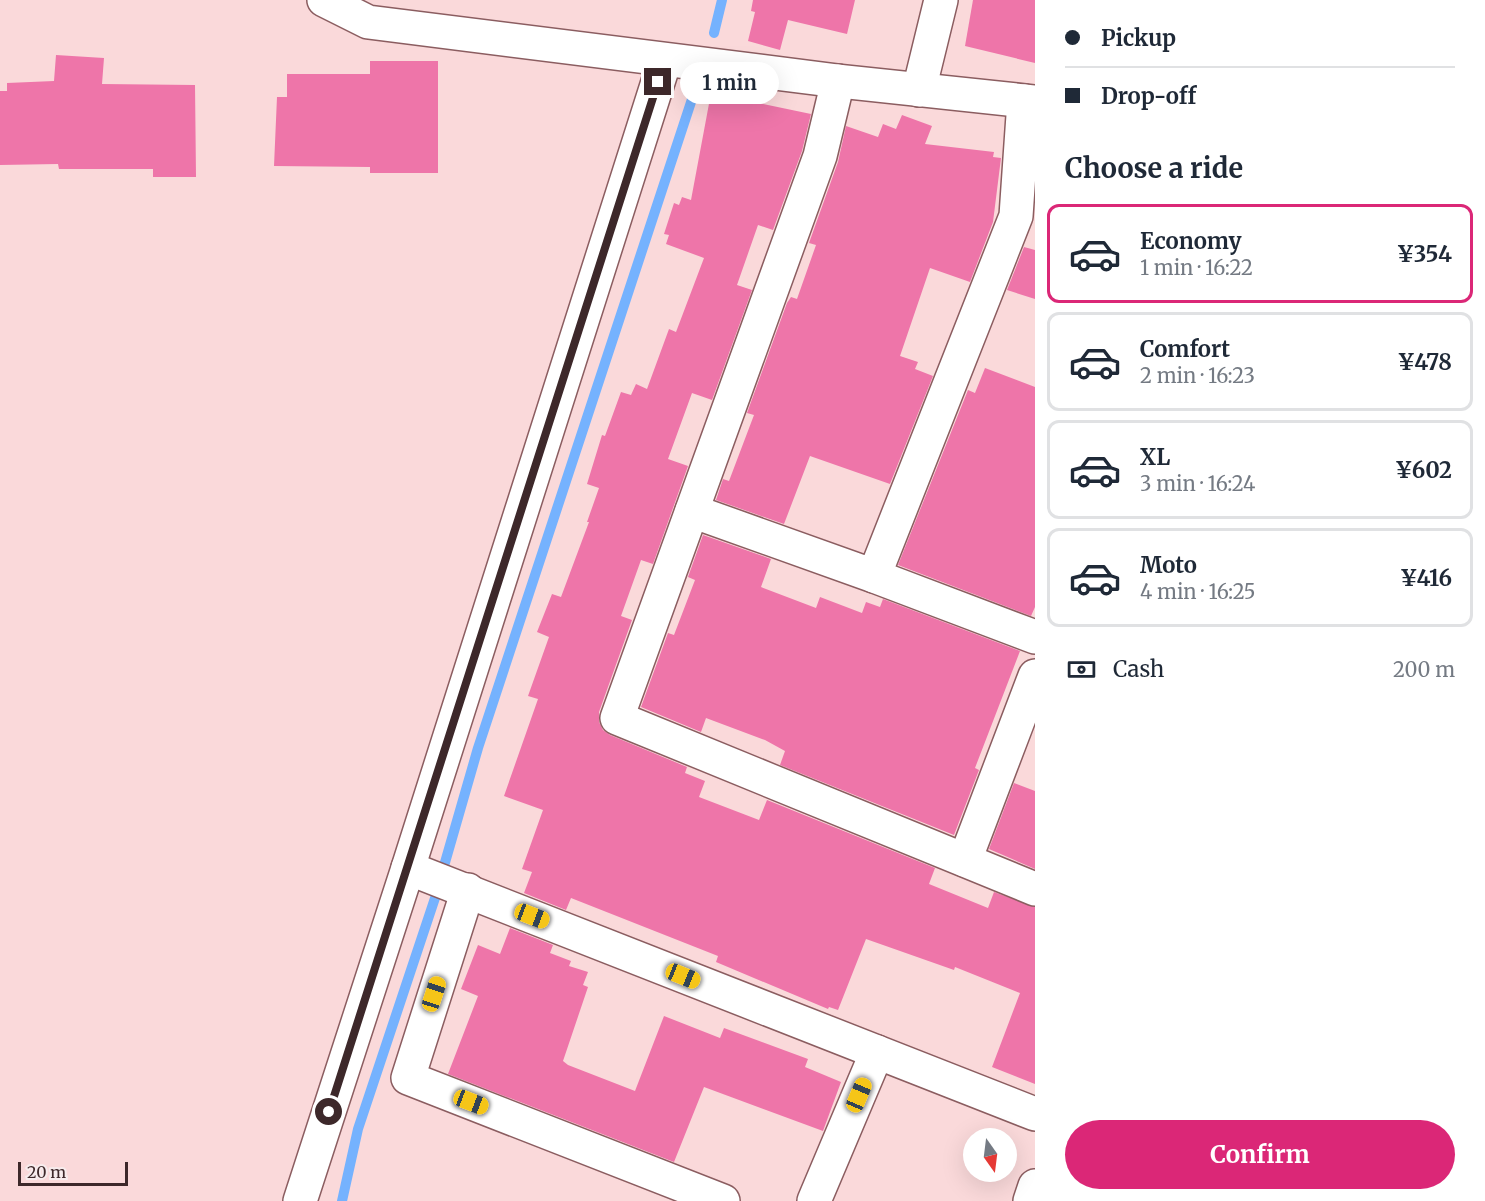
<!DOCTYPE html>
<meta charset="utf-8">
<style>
:root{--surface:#fff;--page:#f2f2f3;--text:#1f2937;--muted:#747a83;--line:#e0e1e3;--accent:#db2777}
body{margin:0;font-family:Merriweather,serif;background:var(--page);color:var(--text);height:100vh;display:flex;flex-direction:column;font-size:22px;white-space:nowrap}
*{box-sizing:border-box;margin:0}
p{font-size:20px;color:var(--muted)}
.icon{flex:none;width:33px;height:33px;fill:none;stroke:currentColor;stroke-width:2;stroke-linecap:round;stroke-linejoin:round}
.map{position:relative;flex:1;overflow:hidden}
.panel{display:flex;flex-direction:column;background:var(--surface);width:450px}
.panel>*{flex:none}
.hud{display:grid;align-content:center;height:132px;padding:0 30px;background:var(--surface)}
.needle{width:39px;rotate:166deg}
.controls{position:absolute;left:963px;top:1128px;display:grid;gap:12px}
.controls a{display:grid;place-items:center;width:54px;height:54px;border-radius:50%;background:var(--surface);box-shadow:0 6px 24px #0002;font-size:30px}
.scale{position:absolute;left:18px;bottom:15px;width:110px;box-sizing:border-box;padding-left:6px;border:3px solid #3d282a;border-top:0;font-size:16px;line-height:21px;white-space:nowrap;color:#3d282a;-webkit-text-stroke:4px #f7eced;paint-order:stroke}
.end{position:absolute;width:27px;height:27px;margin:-14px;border:8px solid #3d282a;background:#fff;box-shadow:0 0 0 3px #fff}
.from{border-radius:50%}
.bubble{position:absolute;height:42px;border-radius:21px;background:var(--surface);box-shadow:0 6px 24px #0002;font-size:20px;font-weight:700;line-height:42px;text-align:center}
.car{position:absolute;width:18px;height:36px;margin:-18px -9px;border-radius:8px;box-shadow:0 0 4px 2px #0007;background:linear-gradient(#f5c518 24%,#345 0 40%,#f5c518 0 76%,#345 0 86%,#f5c518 0)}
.hud b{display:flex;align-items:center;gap:21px;height:57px;font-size:22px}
.hud b+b{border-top:2px solid var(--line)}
.hud i{width:15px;height:15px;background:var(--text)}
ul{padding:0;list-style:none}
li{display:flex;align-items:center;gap:18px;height:99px;margin:0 12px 9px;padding:0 18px;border:3px solid var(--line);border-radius:12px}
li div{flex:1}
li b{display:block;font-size:22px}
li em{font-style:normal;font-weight:700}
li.selected{border-color:var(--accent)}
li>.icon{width:54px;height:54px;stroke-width:1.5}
h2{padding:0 30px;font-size:27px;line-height:72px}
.pay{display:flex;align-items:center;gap:15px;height:66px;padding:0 30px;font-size:22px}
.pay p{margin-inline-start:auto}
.primary-button{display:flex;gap:12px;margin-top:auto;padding:12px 30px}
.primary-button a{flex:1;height:69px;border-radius:36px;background:var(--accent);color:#fff;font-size:24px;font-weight:700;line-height:69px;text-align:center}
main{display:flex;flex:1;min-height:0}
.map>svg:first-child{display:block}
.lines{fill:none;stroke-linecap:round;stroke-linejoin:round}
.stream{stroke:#75b2fe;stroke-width:10}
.building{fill:#ee75a9}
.street-casing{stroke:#8b5d60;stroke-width:36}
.street{stroke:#fff;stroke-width:33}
.route{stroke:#3d282a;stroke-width:8}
</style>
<main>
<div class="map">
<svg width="1035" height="1201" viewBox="0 0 1035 1201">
<rect width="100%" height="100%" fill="#fad9da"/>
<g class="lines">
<g class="stream">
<path d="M714 33 722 0"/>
<path d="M444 866 478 748 695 90"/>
<path d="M342 1201 358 1129 436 895"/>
</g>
</g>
<g class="building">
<path d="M753 0H855L847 34 788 20 780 50 748 41 755 12 751 11Z"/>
<path d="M973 0H1035V63L965 46Z"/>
<path d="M56 55 104 58 102 84 195 85 196 177H153V169H59L58 164 0 165V91H7V83L54 81Z"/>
<path d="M370 61H438V173H370V167L274 166 277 97H287V74H370Z"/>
<path d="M711 93 811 114 802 151 773 230 758 225 737 285 752 290 712 400 692 393 668 459 688 466 653 564 641 560 621 616 632 620 599 712V722L603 730 610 735 687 767 685 773 705 781 699 797 759 820 767 800 935 868 929 884 988 908 994 892 1035 907V1084L992 1067 1020 993 955 967 954 970 866 939 838 1010 829 1007 828 1009 716 962 718 956 571 898 566 910 524 893 532 872 522 869 543 810 504 796 538 699 528 696 549 637 537 632 552 594 561 597 589 522H587L599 488 587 484 602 435 605 436 621 392 631 395 636 384 647 389 669 329 676 332 704 258 666 244 669 235 664 234 674 203 679 205 682 197 691 200Z"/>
<path d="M902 115 932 126 925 144 994 152 993 157 1001 158 993 222 970 282 930 268 900 356 918 362 915 369 933 376 890 484 810 456 784 524 716 500 723 479 729 481 754 415 747 413 787 303 791 297 797 299 816 245 809 243 838 162 846 126 878 137 883 124 896 129Z"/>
<path d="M1024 247 1035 250V299L1007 290Z"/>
<path d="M985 368 1035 387V607L1031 616 898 565 968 390 975 393Z"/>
<path d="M703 535 771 559 761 587 816 608 820 597 862 613 866 602 880 607 883 599 1020 651 975 768 979 770 954 835 780 765 785 751 765 740 706 718 701 732 641 707 668 633 674 635 695 580 688 577Z"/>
<path d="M1014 783 1035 791V869L989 849Z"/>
<path d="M510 928 553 945 550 953 571 961 569 966 588 972 583 985 588 987 563 1061 568 1065 635 1091 664 1016 720 1038 724 1028 808 1059 805 1067 841 1082 823 1131 704 1087 674 1162 448 1074 478 996 461 989 478 945 500 954Z"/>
</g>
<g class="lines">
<g class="street-casing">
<g id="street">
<path d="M324 0 368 22 838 81 1035 102"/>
<path d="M838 81 820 156 617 718 1035 889"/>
<path d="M919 90 941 0"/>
<path d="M692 511 874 576 1016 216 1024 101"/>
<path d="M874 576 1035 637"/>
<path d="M965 860 1035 676"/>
<path d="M408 868 665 60"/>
<path d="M468 890 408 1078 723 1201"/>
<path d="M300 1201 408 868 1035 1114"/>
<path d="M814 1201 877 1052"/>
<path d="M1030 1201 1035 1186"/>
</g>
</g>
<use href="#street" class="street"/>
</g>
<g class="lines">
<path class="route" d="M329 1112 658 82"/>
</g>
</svg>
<div class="controls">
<a><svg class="needle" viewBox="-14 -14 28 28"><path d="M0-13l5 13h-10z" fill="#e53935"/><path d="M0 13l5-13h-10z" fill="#747a83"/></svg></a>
</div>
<div class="scale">20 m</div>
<i class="end from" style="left:329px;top:1112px"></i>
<i class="end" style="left:658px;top:82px"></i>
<div class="bubble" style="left:680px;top:62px;width:99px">1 min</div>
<i class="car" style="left:532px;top:916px;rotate:111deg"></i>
<i class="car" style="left:683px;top:976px;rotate:112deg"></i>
<i class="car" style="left:434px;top:994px;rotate:18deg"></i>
<i class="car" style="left:859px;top:1095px;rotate:23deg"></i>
<i class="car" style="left:471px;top:1102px;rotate:111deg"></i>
</div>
<section class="panel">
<div class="hud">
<b><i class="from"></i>Pickup</b>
<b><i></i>Drop-off</b>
</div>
<h2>Choose a ride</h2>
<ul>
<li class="selected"><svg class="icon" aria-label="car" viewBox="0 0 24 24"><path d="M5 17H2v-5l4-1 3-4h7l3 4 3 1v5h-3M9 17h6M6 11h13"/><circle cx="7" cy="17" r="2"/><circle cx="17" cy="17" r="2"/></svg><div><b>Economy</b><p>1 min · 16:22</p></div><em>¥354</em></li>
<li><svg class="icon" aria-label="car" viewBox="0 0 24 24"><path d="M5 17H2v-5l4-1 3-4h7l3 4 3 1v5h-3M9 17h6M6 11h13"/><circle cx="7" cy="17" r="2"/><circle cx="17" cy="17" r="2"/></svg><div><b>Comfort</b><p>2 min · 16:23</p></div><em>¥478</em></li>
<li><svg class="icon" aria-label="car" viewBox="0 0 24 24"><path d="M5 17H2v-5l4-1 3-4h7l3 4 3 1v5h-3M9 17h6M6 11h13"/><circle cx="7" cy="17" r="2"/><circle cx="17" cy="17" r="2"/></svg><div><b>XL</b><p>3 min · 16:24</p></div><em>¥602</em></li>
<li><svg class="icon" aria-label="car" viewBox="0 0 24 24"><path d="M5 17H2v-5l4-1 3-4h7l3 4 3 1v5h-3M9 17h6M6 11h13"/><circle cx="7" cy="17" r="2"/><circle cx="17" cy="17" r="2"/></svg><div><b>Moto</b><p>4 min · 16:25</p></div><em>¥416</em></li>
</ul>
<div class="pay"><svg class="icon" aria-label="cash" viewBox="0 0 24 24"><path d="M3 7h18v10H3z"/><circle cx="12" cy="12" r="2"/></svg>Cash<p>200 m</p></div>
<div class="primary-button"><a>Confirm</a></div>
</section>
</main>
